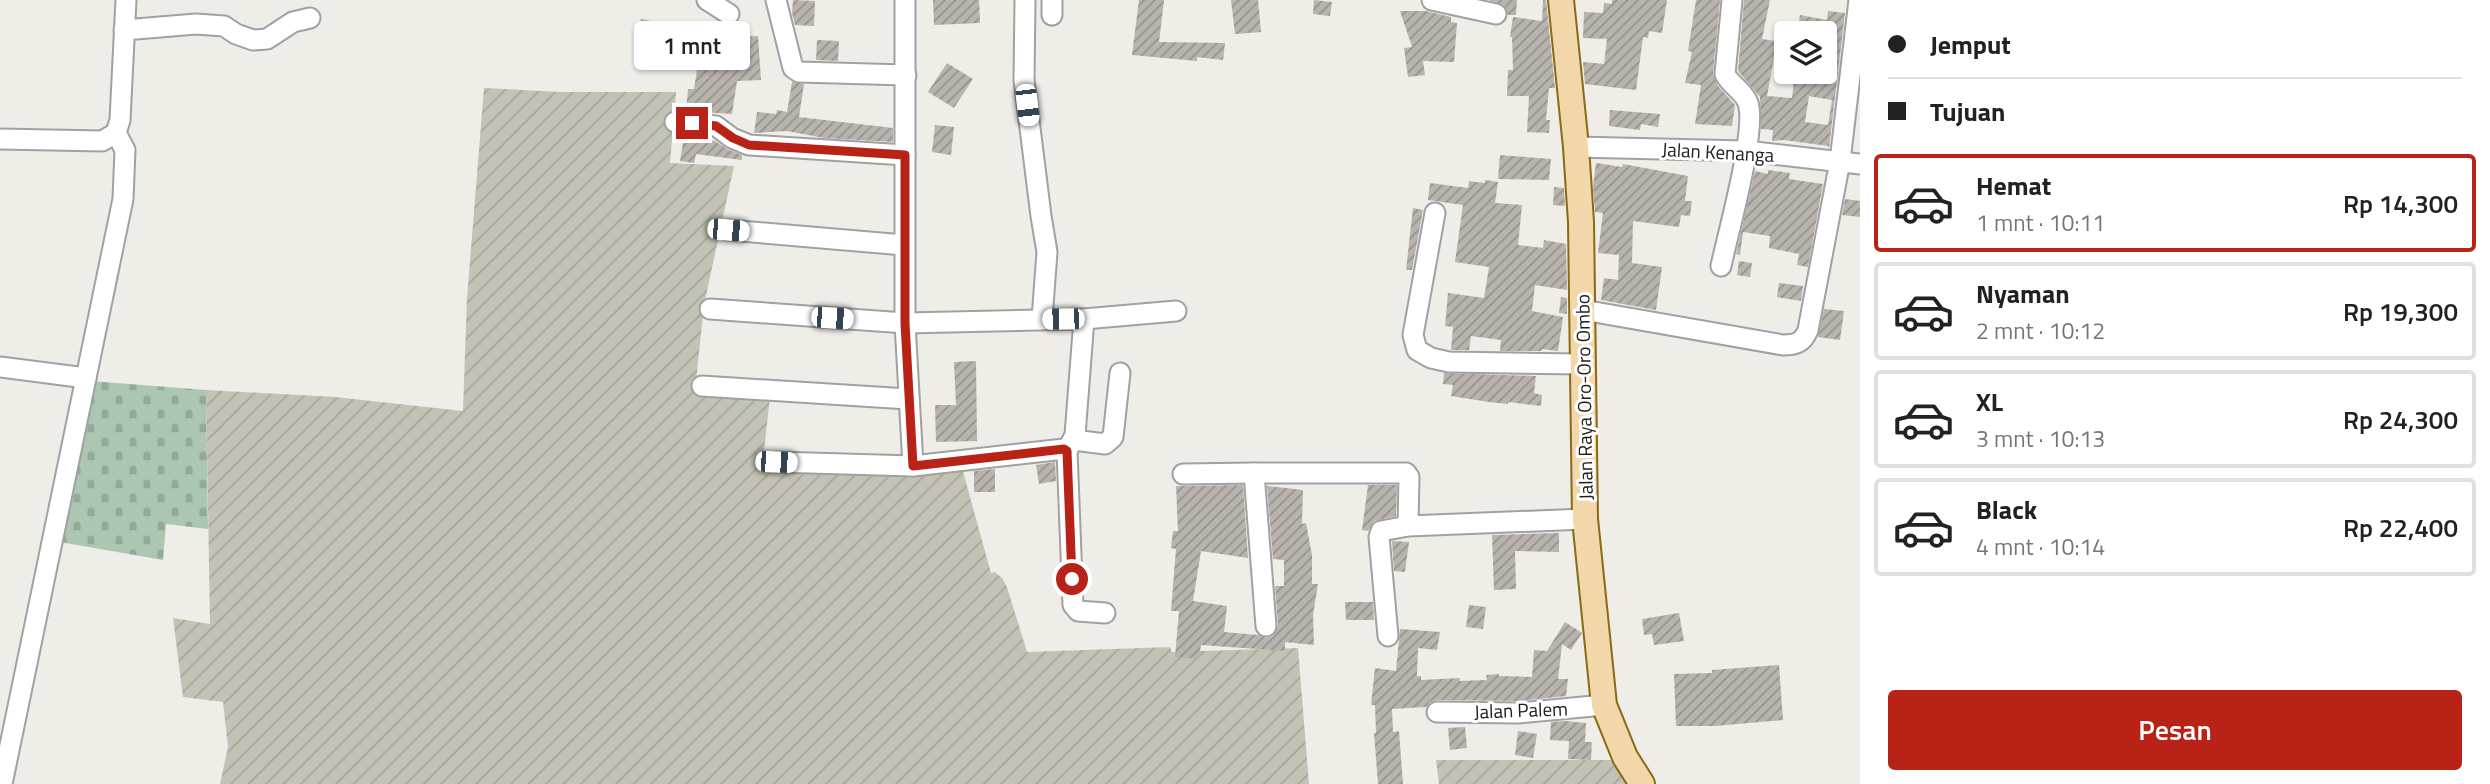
<!DOCTYPE html>
<html lang="id">
<meta charset="utf-8">
<style>
:root{--surface:#fff;--page:#f6f6f6;--text:#222;--muted:#767676;--line:#e0e0e0;--accent:#b82217}
body{margin:0;font-family:"Titillium Web",sans-serif;background:var(--page);color:var(--text);height:100vh;display:flex;flex-direction:column;font-size:26px;white-space:nowrap}
*{box-sizing:border-box;margin:0}
p{font-size:23px;color:var(--muted)}
.icon{flex:none;width:38px;height:38px;fill:none;stroke:currentColor;stroke-width:2;stroke-linecap:round;stroke-linejoin:round}
.map{position:relative;flex:1;overflow:hidden}
.side{display:flex;flex-direction:column;background:var(--surface);width:630px}
.side>*{flex:none}
.guide{display:grid;align-content:center;height:154px;padding:0 28px;background:var(--surface)}
.controls{position:absolute;left:1774px;top:21px;display:grid;gap:14px}
.controls a{display:grid;place-items:center;width:63px;height:63px;border-radius:7px;background:var(--surface);box-shadow:0 2px 5px #0004;font-size:35px}
.end{position:absolute;width:32px;height:32px;margin:-16px;border:9px solid #b82217;background:#fff;box-shadow:0 0 0 4px #fff}
.from{border-radius:50%}
.bubble{position:absolute;height:49px;border-radius:7px;background:var(--surface);box-shadow:0 2px 5px #0004;font-size:23px;font-weight:600;line-height:49px;text-align:center}
.car{position:absolute;width:21px;height:42px;margin:-21px -10px;border-radius:9px;box-shadow:0 0 5px 2px #0007;background:linear-gradient(#fff 24%,#345 0 40%,#fff 0 76%,#345 0 86%,#fff 0)}
.guide b{display:flex;align-items:center;gap:24px;height:66px;font-size:26px}
.guide b+b{border-top:2px solid var(--line)}
.guide i{width:18px;height:18px;background:var(--text)}
ul{padding:0;list-style:none}
li{display:flex;align-items:center;gap:21px;height:98px;margin:0 14px 10px;padding:0 14px;border:4px solid var(--line);border-radius:7px}
li div{flex:1}
li b{display:block;font-size:26px}
li em{font-style:normal;font-weight:600}
li.active{border-color:var(--accent)}
li>.icon{width:63px;height:63px;stroke-width:1.5}
.button{display:flex;gap:14px;margin-top:auto;padding:14px 28px}
.button a{flex:1;height:80px;border-radius:7px;background:var(--accent);color:#fff;font-size:28px;font-weight:600;line-height:80px;text-align:center}
main{display:flex;flex:1;min-height:0}
.map>svg:first-child{display:block}
.construction{fill:url(#construction-furrows)}
.cemetery{fill:url(#cemetery-stones)}
.building{fill:url(#building-hatch);fill-rule:evenodd}
.lines{fill:none;stroke-linecap:round;stroke-linejoin:round}
.minor-casing{stroke:#a1a1a1;stroke-width:23}
.major-casing{stroke:#8a6a12;stroke-width:28}
.minor{stroke:#fff;stroke-width:19}
.major{stroke:#f1d7aa;stroke-width:24}
.route{stroke:#b82217;stroke-width:9}
.labels{text-anchor:middle;stroke-width:6;stroke-linejoin:round;paint-order:stroke}
.street-label{font-size:19px;fill:#202020;stroke:#fff}
</style>
<main>
<div class="map">
<svg width="1860" height="784" viewBox="0 0 1860 784">
<defs>
<pattern id="construction-furrows" width="10" height="10" patternUnits="userSpaceOnUse" patternTransform="scale(1.75)"><rect width="10" height="10" fill="#c2c3b4"/><path d="M-1 1l2-2M0 10L10 0M9 11l2-2" fill="none" stroke="#a6a79a"/></pattern>
<pattern id="cemetery-stones" width="16" height="16" patternUnits="userSpaceOnUse" patternTransform="scale(1.75)"><rect width="16" height="16" fill="#abc6b1"/><path d="M2 7V4a2 2 0 0 1 4 0v3zM10 15v-3a2 2 0 0 1 4 0v3z" fill="#93aa98"/></pattern>
<pattern id="building-hatch" width="6" height="6" patternUnits="userSpaceOnUse" patternTransform="scale(1.75)"><rect width="6" height="6" fill="#b8b3ad"/><path d="M-1 1l2-2M0 6l6-6M5 7l2-2" fill="none" stroke="#95918c"/></pattern>
</defs>
<rect width="100%" height="100%" fill="#efede8"/>
<g class="construction">
<path d="M484 88 560 92H676L670 163 734 166 704 305 695 391 770 397 763 460 767 465 798 470 962 468 991 573 995 572 1002 578 1007 587 1027 652 1170 647 1172 652 1298 648 1309 784H220L228 747 223 702 183 697 173 618 210 624 206 390 335 397 463 411 467 298Z"/>
<path d="M1436 760H1618L1633 784H1439Z"/>
</g>
<path class="cemetery" d="M91 381 206 390 208 529 166 524 163 560 60 542Z"/>
<g class="building">
<path d="M793 0 815 1 814 26 795 25 792 13Z"/>
<path d="M933 0H979L980 23 934 25Z"/>
<path d="M1139 0H1164L1159 42 1225 43 1223 60 1197 57V61L1132 55Z"/>
<path d="M1231 0H1258L1261 32 1235 34Z"/>
<path d="M1314 0 1332 2 1330 16 1313 14Z"/>
<path d="M1489 0H1517L1516 15H1508L1504 5Z"/>
<path d="M1543 0H1546L1555 88H1549L1546 120H1550L1549 133 1527 132 1529 96H1507L1508 70H1513L1512 37H1510L1513 17 1542 21Z"/>
<path d="M1612 0H1667L1662 33 1649 31 1648 38 1643 37 1636 90 1585 84 1583 62 1604 64 1607 39 1583 38 1584 12 1603 13 1604 3 1612 4Z"/>
<path d="M1696 0H1720L1713 74 1718 86 1735 105 1732 126 1695 124 1701 85 1685 83 1692 52 1688 51Z"/>
<path d="M1744 0H1770L1762 39 1782 42 1780 59 1774 58 1767 96 1792 98 1795 72 1825 75 1828 32 1798 27 1800 15 1827 20 1828 11 1845 13 1829 148 1828 146 1784 140 1772 141 1773 130 1761 129 1760 97 1738 71ZM1809 96 1832 100 1828 125 1805 122Z"/>
<path d="M1400 11H1426L1451 17V22L1457 23 1454 62 1423 61 1425 75 1408 77 1404 48 1412 47Z"/>
<path d="M641 19 656 22 655 39 639 37Z"/>
<path d="M688 27 702 29 699 46 685 44Z"/>
<path d="M758 36 761 80 737 81 732 114 686 111 688 89H694L698 63 725 66 723 38Z"/>
<path d="M817 40 839 41 838 61 816 60Z"/>
<path d="M947 63 973 79 954 108 928 92Z"/>
<path d="M792 82 804 84 799 117 893 128V142L824 138 787 131 754 133 757 112 776 114 777 110 787 112Z"/>
<path d="M1610 110 1660 114 1658 127 1641 124 1640 130 1609 126Z"/>
<path d="M935 125 954 127 951 155 932 152Z"/>
<path d="M684 136 715 141 727 149 742 155V160L696 154 694 163 680 161Z"/>
<path d="M1500 155 1551 159 1549 180 1498 179Z"/>
<path d="M1596 163 1622 167 1623 164 1688 176 1685 201H1692L1690 216 1681 215 1679 227 1633 221 1632 263 1662 267 1656 310 1601 300 1604 278 1618 280 1619 255 1598 253 1603 213 1595 212 1593 186Z"/>
<path d="M1768 170 1790 173 1789 179 1823 184 1808 267 1797 265 1799 254 1769 248 1770 236 1743 232 1740 255 1736 254 1755 171 1768 174Z"/>
<path d="M1485 180 1498 182 1495 203 1522 205 1518 245 1543 248 1544 240 1566 244 1567 290 1535 285 1532 311 1563 317 1558 351 1542 349 1541 351H1500L1501 340 1471 336 1469 350H1451L1453 327 1445 326 1448 293 1484 298 1489 267 1455 262 1463 205 1428 200 1430 183 1468 188 1469 181 1485 183Z"/>
<path d="M1554 187 1564 188 1565 206 1553 205Z"/>
<path d="M1845 199 1860 201V217L1842 215Z"/>
<path d="M1413 208 1423 210 1412 270H1406Z"/>
<path d="M1739 261 1752 263 1750 277 1737 275Z"/>
<path d="M1779 283 1803 286 1801 301 1777 297Z"/>
<path d="M1561 297 1567 298V314L1559 313Z"/>
<path d="M1824 309 1844 311 1840 340 1818 337Z"/>
<path d="M976 361 977 441 936 442 935 405H956L954 362Z"/>
<path d="M1444 373 1536 376 1534 393 1542 395 1541 406 1508 402V404L1489 402 1451 396 1453 385 1443 384Z"/>
<path d="M1055 462 1056 481 1039 484 1036 465Z"/>
<path d="M995 469V492H974V471Z"/>
<path d="M1243 485 1248 558 1201 551 1193 601 1227 606 1224 632 1258 635 1266 638 1273 636 1278 625 1275 586H1284V560L1273 559 1267 486 1303 490 1302 524 1306 523 1312 555V584H1318L1313 615 1314 645 1285 642V651L1201 645 1199 659 1175 657 1179 611H1171L1176 549 1171 548 1173 531H1178L1176 486Z"/>
<path d="M1368 485H1397L1396 516 1374 521 1368 531 1362 530Z"/>
<path d="M1559 533V552L1515 551 1516 589 1494 590 1492 535Z"/>
<path d="M1392 541 1409 542 1405 572 1394 571Z"/>
<path d="M1345 602H1373L1374 620H1346Z"/>
<path d="M1469 605 1486 607 1483 629 1466 627Z"/>
<path d="M1679 613 1684 641 1654 645 1652 634 1644 635 1642 619Z"/>
<path d="M1565 622 1582 633 1571 650 1562 644 1558 679H1568L1566 696 1518 701 1437 700 1430 702 1426 707 1392 709 1393 732 1399 731 1403 784H1378L1374 733H1376L1375 705H1371L1375 668 1396 671 1400 629 1440 632 1437 650 1418 648 1417 676H1421V680L1460 678 1459 681 1487 680 1486 675 1499 674V676L1532 677 1534 650 1547 651Z"/>
<path d="M1779 665 1783 720 1715 726H1676L1674 674 1712 673V670Z"/>
<path d="M1565 721 1586 723 1585 742H1592L1591 760 1568 759 1569 741 1550 740 1551 722Z"/>
<path d="M1465 727 1467 748 1450 750 1448 728Z"/>
<path d="M1518 731 1537 734 1533 758 1515 755Z"/>
</g>
<g class="lines">
<g class="minor-casing">
<g id="minor">
<path d="M707 0 729 14"/>
<path d="M776 0 793 68 799 72 906 75"/>
<path d="M1025 0 1024 80 1041 216 1047 252 1042 319"/>
<path d="M1432 0 1496 14"/>
<path d="M1052 15V0"/>
<path d="M124 30 196 24 224 26 236 34 253 40 267 39 293 22 310 18"/>
<path d="M675 122 716 126 732 138 749 145 905 155"/>
<path d="M0 139 102 141 116 133 120 120 126 0"/>
<path d="M1576 147 1746 151 1860 164"/>
<path d="M1435 213 1413 335 1417 350 1431 358 1449 362 1582 364"/>
<path d="M728 230 904 245"/>
<path d="M1721 266C1728 233 1757 130 1748 103 1744 91 1730 85 1725 74L1732 0"/>
<path d="M710 309 905 323 1084 319"/>
<path d="M1583 310 1783 345C1797 345 1803 342 1808 330L1840 161 1859 0"/>
<path d="M0 367 86 378"/>
<path d="M702 386 908 399"/>
<path d="M1074 440 1105 444 1113 437 1120 373"/>
<path d="M1067 451 1075 435 1084 319 1176 311"/>
<path d="M776 462 913 466 905 323V0"/>
<path d="M913 466 1064 449 1067 451 1073 605 1078 611 1105 613"/>
<path d="M1183 474 1254 473"/>
<path d="M1266 626 1254 473H1406L1409 477 1408 526"/>
<path d="M1388 636 1379 537 1381 531 1408 526 1585 519"/>
<path d="M1437 712 1518 713 1604 705"/>
<path d="M2 784 123 199 125 150 116 133"/>
</g>
</g>
<g class="major-casing">
<path id="major" d="M1561 0 1576 147 1581 222 1585 519 1604 705 1625 757 1642 784"/>
</g>
<use href="#minor" class="minor"/>
<use href="#major" class="major"/>
</g>
<g class="lines">
<path class="route" d="M692 123 716 126 733 138 749 145 905 155V323L913 466 1064 449 1067 451 1072 579"/>
</g>
<g class="labels">
<g class="street-label">
<text transform="translate(1718 152) rotate(3)" y="7">Jalan Kenanga</text>
<text transform="translate(1584 397) rotate(-91)" y="7">Jalan Raya Oro-Oro Ombo</text>
<text transform="translate(1521 710) rotate(-2)" y="7">Jalan Palem</text>
</g>
</g>
</svg>
<div class="controls">
<a><svg class="icon" aria-label="layers" viewBox="0 0 24 24"><path d="M12 4l9 5-9 5-9-5zM3 14l9 5 9-5"/></svg></a>
</div>
<i class="end from" style="left:1072px;top:579px"></i>
<i class="end" style="left:692px;top:123px"></i>
<div class="bubble" style="left:634px;top:21px;width:116px">1 mnt</div>
<i class="car" style="left:1027px;top:105px;rotate:173deg"></i>
<i class="car" style="left:728px;top:230px;rotate:95deg"></i>
<i class="car" style="left:832px;top:318px;rotate:94deg"></i>
<i class="car" style="left:1063px;top:319px;rotate:269deg"></i>
<i class="car" style="left:776px;top:462px;rotate:92deg"></i>
</div>
<section class="side">
<div class="guide">
<b><i class="from"></i>Jemput</b>
<b><i></i>Tujuan</b>
</div>
<ul>
<li class="active"><svg class="icon" aria-label="car" viewBox="0 0 24 24"><path d="M5 17H2v-5l4-1 3-4h7l3 4 3 1v5h-3M9 17h6M6 11h13"/><circle cx="7" cy="17" r="2"/><circle cx="17" cy="17" r="2"/></svg><div><b>Hemat</b><p>1 mnt · 10:11</p></div><em>Rp 14,300</em></li>
<li><svg class="icon" aria-label="car" viewBox="0 0 24 24"><path d="M5 17H2v-5l4-1 3-4h7l3 4 3 1v5h-3M9 17h6M6 11h13"/><circle cx="7" cy="17" r="2"/><circle cx="17" cy="17" r="2"/></svg><div><b>Nyaman</b><p>2 mnt · 10:12</p></div><em>Rp 19,300</em></li>
<li><svg class="icon" aria-label="car" viewBox="0 0 24 24"><path d="M5 17H2v-5l4-1 3-4h7l3 4 3 1v5h-3M9 17h6M6 11h13"/><circle cx="7" cy="17" r="2"/><circle cx="17" cy="17" r="2"/></svg><div><b>XL</b><p>3 mnt · 10:13</p></div><em>Rp 24,300</em></li>
<li><svg class="icon" aria-label="car" viewBox="0 0 24 24"><path d="M5 17H2v-5l4-1 3-4h7l3 4 3 1v5h-3M9 17h6M6 11h13"/><circle cx="7" cy="17" r="2"/><circle cx="17" cy="17" r="2"/></svg><div><b>Black</b><p>4 mnt · 10:14</p></div><em>Rp 22,400</em></li>
</ul>
<div class="button"><a>Pesan</a></div>
</section>
</main>
